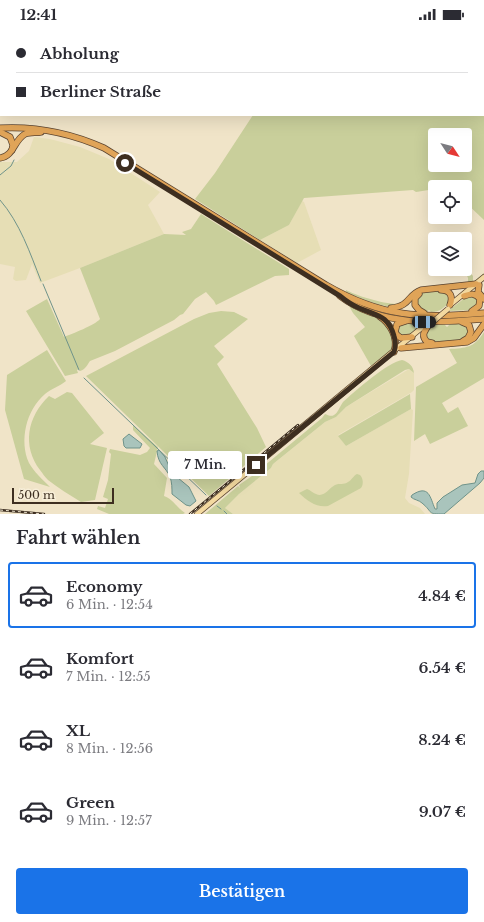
<!DOCTYPE html>
<html lang="de">
<meta charset="utf-8">
<style>
:root{--surface:#fff;--page:#f2f2f3;--text:#2b2b33;--muted:#7c7c81;--line:#e1e1e2;--accent:#1a73e8}
body{margin:0;font-family:"Libre Baskerville",serif;background:var(--page);color:var(--text);height:100vh;display:flex;flex-direction:column;font-size:15px;white-space:nowrap}
*{box-sizing:border-box;margin:0}
p{font-size:13px;color:var(--muted)}
.icon{flex:none;width:22px;height:22px;fill:none;stroke:currentColor;stroke-width:2;stroke-linecap:round;stroke-linejoin:round}
.map{position:relative;height:486px;overflow:hidden}
.sheet{display:flex;flex-direction:column;background:var(--surface);flex:1}
.sheet>*{flex:none}
.guide{position:absolute;left:0px;top:0px;width:484px;height:88px;box-shadow:0 4px 16px #0002;display:grid;align-content:center;height:88px;padding:0 16px;background:var(--surface)}
.needle{width:26px;rotate:126deg}
.fabs{position:absolute;left:428px;top:100px;display:grid;gap:8px}
.fabs a{display:grid;place-items:center;width:44px;height:44px;border-radius:4px;background:var(--surface);box-shadow:0 4px 16px #0002;font-size:20px}
.scale{position:absolute;left:12px;bottom:10px;width:102px;box-sizing:border-box;padding-left:4px;border:2px solid #3d2e20;border-top:0;font-size:11px;line-height:14px;white-space:nowrap;color:#3d2e20;-webkit-text-stroke:3px #f7eed8;paint-order:stroke}
.end{position:absolute;width:18px;height:18px;margin:-9px;border:5px solid #3d2e20;background:#fff;box-shadow:0 0 0 2px #fff}
.from{border-radius:50%}
.bubble{position:absolute;height:28px;border-radius:4px;background:var(--surface);box-shadow:0 4px 16px #0002;font-size:13px;font-weight:600;line-height:28px;text-align:center}
.car{position:absolute;width:12px;height:24px;margin:-12px -6px;border-radius:5px;box-shadow:0 0 3px 1px #0007;background:linear-gradient(#222 24%,#8ab4d8 0 40%,#222 0 76%,#8ab4d8 0 86%,#222 0)}
.guide b{display:flex;align-items:center;gap:14px;height:38px;font-size:15px}
.guide b+b{border-top:1px solid var(--line)}
.guide i{width:10px;height:10px;background:var(--text)}
ul{padding:0;list-style:none}
li{display:flex;align-items:center;gap:12px;height:66px;margin:0 8px 6px;padding:0 8px;border:2px solid transparent;border-radius:4px}
li div{flex:1}
li b{display:block;font-size:15px}
li em{font-style:normal;font-weight:600}
li.active{border-color:var(--accent)}
li>.icon{width:36px;height:36px;stroke-width:1.5}
h2{padding:0 16px;font-size:18px;line-height:48px}
.button{display:flex;gap:8px;margin-top:auto;padding:8px 16px}
.button a{flex:1;height:46px;border-radius:4px;background:var(--accent);color:#fff;font-size:16px;font-weight:600;line-height:46px;text-align:center}
.status{display:flex;justify-content:space-between;align-items:center;height:28px;padding:0 20px;background:var(--surface);direction:ltr}
.status svg{height:11px;fill:currentColor}
.map>svg:first-child{display:block}
.farmland{fill:#e6deb5}
.green{fill:#c9cf9b;fill-rule:evenodd}
.water{fill:#a9c4bc;stroke:#6f938a}
.lines{fill:none;stroke-linecap:round;stroke-linejoin:round}
.stream{stroke:#6f938a;stroke-width:1}
.primary-casing{stroke:#5b4430;stroke-width:6}
.highway-casing{stroke:#5b4430;stroke-width:7}
.primary{stroke:#f3d9a0;stroke-width:4.5}
.highway{stroke:#e0a458;stroke-width:5.5}
.rail-casing{stroke:#3d2e20;stroke-width:2.5}
.rail{stroke:#f7eed8;stroke-width:1;stroke-dasharray:3;stroke-linecap:butt}
.primary-bridge-casing{stroke:#5b4430;stroke-width:6;stroke-linecap:butt}
.primary-bridge{stroke:#f3d9a0;stroke-width:4.5}
.route{stroke:#3d2e20;stroke-width:5}
</style>
<div class="status"><b>12:41</b><svg viewBox="0 0 49 12"><path d="M0 12V9h3v3zM5 12V6h3v6zM10 12V3h3v9zM15 12V0h3v12zM26 1h20v11H26zM47 4h2v5h-2z"/></svg></div>
<div class="map">
<svg width="484" height="486" viewBox="0 0 484 486">
<rect width="100%" height="100%" fill="#f0e4c8"/>
<g class="farmland">
<path d="M34 109 50 111 80 119 109 131 160 164 148 177 164 206 80 240 40 255 32 236 26 252 16 253 13 251 15 239 0 236V134H17L29 123Z"/>
<path d="M302 173 304 174 321 222 297 235 260 212 289 197Z"/>
<path d="M409 341 414 345V362L412 364 338 407 346 418 411 381 413 382 409 446 405 470 409 475 420 480 425 486H233L225 480 239 466 271 440 273 436 325 394 336 389 346 379Z"/>
</g>
<g class="green">
<path d="M346 0H484V192L465 174V159H435V161L416 164 413 162 304 170 289 197 260 212 195 171 215 145 253 87H483V1H345ZM435 107H465V137H435Z"/>
<path d="M201 186 289 241V247L275 248 216 277 214 273 206 264 195 271 183 286 180 287 174 292 115 323 90 333C87 337 86 341 80 343L79 341 77 342 78 345 65 348 26 283 47 271 64 309C72 306 95 297 100 291L80 240 164 206 186 207 182 204 191 201Z"/>
<path d="M470 237 467 241 473 248V254L484 245V247L476 254 471 256 421 261C413 265 410 273 402 277 390 284 358 269 346 264V262C357 268 392 279 403 275 409 273 414 263 422 260 430 257 458 256 468 255V250L464 241Z"/>
<path d="M444 263 449 265 448 276C442 281 439 284 431 284L429 282 427 284 419 282 416 270C422 262 434 263 444 263Z"/>
<path d="M473 266 479 274 471 282 448 283 466 269Z"/>
<path d="M349 278C370 286 398 293 393 321L371 338 354 308 365 299 353 285Z"/>
<path d="M221 283 234 284 248 291 214 318 224 329 217 336 257 400 266 419 209 468 86 348 194 291 209 285Z"/>
<path d="M401 295H423V297L406 310 396 303Z"/>
<path d="M455 295 466 296 470 306 460 313 429 314 424 305 433 296H444L447 299 450 296Z"/>
<path d="M484 304V350L442 375 448 385 458 379 468 398 430 416 425 406 414 413 416 359 457 335 449 321C466 320 474 320 484 304Z"/>
<path d="M47 322 66 353C60 358 51 361 45 366 26 382 19 413 29 435 34 444 43 452 50 459L24 451 5 382 7 347Z"/>
<path d="M402 332C409 334 413 338 414 345L409 341 405 342 346 379 336 389 325 394 273 436 271 440 239 466 225 480 233 486H205L238 458 240 460 239 457 252 448 322 390 325 386C328 387 331 389 334 387 338 385 340 378 343 374 354 364 388 334 402 332Z"/>
<path d="M67 364 72 365 104 405 90 416 107 420 95 472 81 474C70 467 58 460 48 452 45 449 43 446 40 442 22 418 27 389 49 368L55 371Z"/>
<path d="M410 366 411 381 346 418 338 408Z"/>
<path d="M133 397 158 419 154 436 167 450 164 468C174 472 176 479 185 485L183 486H109L97 481 98 478 105 480 108 471 103 469 108 452 111 426 109 424 110 421 140 427 147 424 150 420 133 402Z"/>
<path d="M357 446 360 447C363 450 364 456 361 460L328 478C317 480 307 473 299 465L307 461C310 462 313 465 316 466 324 470 329 460 335 457 339 455 344 457 348 454 352 452 353 448 357 446Z"/>
</g>
<g class="water">
<path d="M129 406 142 416 140 420H126L124 418 123 411Z"/>
<path d="M159 422 165 429 172 445 189 459 196 473 190 478 186 477 172 466C172 461 172 454 170 449 166 439 158 437 157 423Z"/>
<path d="M481 443H484V450L480 455 444 486C426 486 434 485 422 475 419 472 414 472 411 469L412 467C429 456 430 469 435 481H437V475L443 469 462 457 475 455 478 446Z"/>
</g>
<g class="lines">
<g class="stream">
<path d="M483 22 484 17"/>
<path d="M483 82H484"/>
<path d="M0 147 11 138 14 132"/>
<path d="M0 172C20 195 30 225 41 253"/>
<path d="M43 256 79 342"/>
<path d="M84 350 206 467"/>
<path d="M210 471 211 472"/>
<path d="M217 478 221 481"/>
<path d="M224 483 227 486"/>
</g>
<g class="primary-casing">
<g id="primary">
<path d="M450 277 484 249"/>
<path d="M197 486 425 297"/>
</g>
</g>
<g class="highway-casing">
<g id="highway">
<path d="M0 100C37 98 71 105 104 120L326 257C383 290 420 290 484 285"/>
<path d="M0 104 10 109 13 117 12 122"/>
<path d="M0 130C14 128 14 112 25 106 30 104 36 105 41 104"/>
<path d="M479 257 478 264 484 271"/>
<path d="M441 262C451 262 453 269 450 277"/>
<path d="M419 266 415 270V277L419 282 424 285"/>
<path d="M340 268C381 299 436 295 484 291"/>
<path d="M464 268C470 266 475 264 480 271L479 278 472 283"/>
<path d="M391 280C411 278 407 267 421 262L476 256"/>
<path d="M379 288C390 295 399 310 394 324"/>
<path d="M406 293 397 296 395 304 397 307 401 310 412 309"/>
<path d="M462 294 469 297 471 304 468 310 463 313"/>
<path d="M428 298C424 304 421 308 427 314L432 315"/>
<path d="M401 320 467 314 474 310 484 296"/>
</g>
</g>
<use href="#primary" class="primary"/>
<use href="#highway" class="highway"/>
<g class="rail-casing">
<g id="rail">
<path d="M0 482 44 486"/>
<path d="M190 486 298 397"/>
</g>
</g>
<use href="#rail" class="rail"/>
<g class="primary-bridge-casing">
<path id="primary-bridge" d="M428 298 448 281"/>
</g>
<use href="#primary-bridge" class="primary-bridge"/>
</g>
<g class="lines">
<path class="route" d="M125 135 340 268C346 273 352 277 359 280 377 288 388 287 394 308 396 314 396 318 394 324L256 437"/>
</g>
</svg>
<div class="fabs">
<a><svg class="needle" viewBox="-14 -14 28 28"><path d="M0-13l5 13h-10z" fill="#e53935"/><path d="M0 13l5-13h-10z" fill="#7c7c81"/></svg></a>
<a><svg class="icon" aria-label="locate" viewBox="0 0 24 24"><circle cx="12" cy="12" r="6"/><path d="M12 2v4M12 18v4M2 12h4M18 12h4"/></svg></a>
<a><svg class="icon" aria-label="layers" viewBox="0 0 24 24"><path d="M12 4l9 5-9 5-9-5zM3 14l9 5 9-5"/></svg></a>
</div>
<div class="scale">500 m</div>
<i class="end from" style="left:125px;top:135px"></i>
<i class="end" style="left:256px;top:437px"></i>
<div class="bubble" style="left:168px;top:423px;width:74px">7 Min.</div>
<i class="car" style="left:424px;top:294px;rotate:91deg"></i>
<div class="guide">
<b><i class="from"></i>Abholung</b>
<b><i></i>Berliner Straße</b>
</div>
</div>
<section class="sheet">
<h2>Fahrt wählen</h2>
<ul>
<li class="active"><svg class="icon" aria-label="car" viewBox="0 0 24 24"><path d="M5 17H2v-5l4-1 3-4h7l3 4 3 1v5h-3M9 17h6M6 11h13"/><circle cx="7" cy="17" r="2"/><circle cx="17" cy="17" r="2"/></svg><div><b>Economy</b><p>6 Min. · 12:54</p></div><em>4.84 €</em></li>
<li><svg class="icon" aria-label="car" viewBox="0 0 24 24"><path d="M5 17H2v-5l4-1 3-4h7l3 4 3 1v5h-3M9 17h6M6 11h13"/><circle cx="7" cy="17" r="2"/><circle cx="17" cy="17" r="2"/></svg><div><b>Komfort</b><p>7 Min. · 12:55</p></div><em>6.54 €</em></li>
<li><svg class="icon" aria-label="car" viewBox="0 0 24 24"><path d="M5 17H2v-5l4-1 3-4h7l3 4 3 1v5h-3M9 17h6M6 11h13"/><circle cx="7" cy="17" r="2"/><circle cx="17" cy="17" r="2"/></svg><div><b>XL</b><p>8 Min. · 12:56</p></div><em>8.24 €</em></li>
<li><svg class="icon" aria-label="car" viewBox="0 0 24 24"><path d="M5 17H2v-5l4-1 3-4h7l3 4 3 1v5h-3M9 17h6M6 11h13"/><circle cx="7" cy="17" r="2"/><circle cx="17" cy="17" r="2"/></svg><div><b>Green</b><p>9 Min. · 12:57</p></div><em>9.07 €</em></li>
</ul>
<div class="button"><a>Bestätigen</a></div>
</section>
